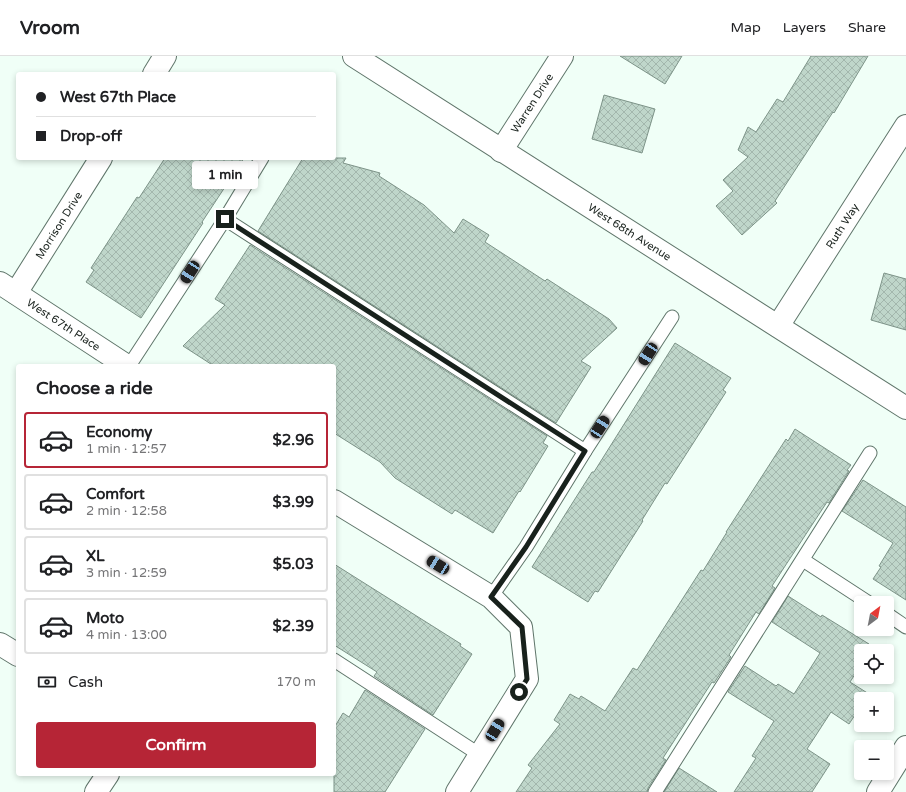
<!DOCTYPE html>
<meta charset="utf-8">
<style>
:root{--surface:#fff;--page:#f6f6f6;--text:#202124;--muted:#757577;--line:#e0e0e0;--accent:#b62536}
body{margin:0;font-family:"Varela Round",sans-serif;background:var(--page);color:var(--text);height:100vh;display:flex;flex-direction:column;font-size:15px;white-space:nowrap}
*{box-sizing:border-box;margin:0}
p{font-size:13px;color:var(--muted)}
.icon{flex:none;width:22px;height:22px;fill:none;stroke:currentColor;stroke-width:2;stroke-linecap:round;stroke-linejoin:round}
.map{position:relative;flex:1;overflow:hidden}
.details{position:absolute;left:16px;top:308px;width:320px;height:412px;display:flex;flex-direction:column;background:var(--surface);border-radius:4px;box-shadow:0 2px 6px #0003}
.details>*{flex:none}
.banner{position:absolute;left:16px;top:16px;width:320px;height:88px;border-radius:4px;box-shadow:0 2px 6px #0003;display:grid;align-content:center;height:88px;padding:0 20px;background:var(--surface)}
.needle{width:26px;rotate:32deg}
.tools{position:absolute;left:854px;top:540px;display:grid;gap:8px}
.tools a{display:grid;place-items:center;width:40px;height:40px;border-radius:4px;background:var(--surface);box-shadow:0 2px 6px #0003;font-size:20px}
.end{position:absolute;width:18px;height:18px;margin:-9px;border:5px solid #18211c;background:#fff;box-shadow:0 0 0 2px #fff}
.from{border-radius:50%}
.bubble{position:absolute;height:28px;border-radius:4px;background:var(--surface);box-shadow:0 2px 6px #0003;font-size:13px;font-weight:800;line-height:28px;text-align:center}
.car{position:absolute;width:12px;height:24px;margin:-12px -6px;border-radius:5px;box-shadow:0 0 3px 1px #0007;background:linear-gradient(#222 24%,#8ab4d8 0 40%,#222 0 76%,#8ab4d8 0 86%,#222 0)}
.banner b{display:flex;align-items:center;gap:14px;height:38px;font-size:15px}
.banner b+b{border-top:1px solid var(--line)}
.banner i{width:10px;height:10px;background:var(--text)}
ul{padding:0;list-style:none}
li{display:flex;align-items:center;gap:12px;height:56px;margin:0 8px 6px;padding:0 12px;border:2px solid var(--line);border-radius:4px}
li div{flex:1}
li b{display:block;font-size:15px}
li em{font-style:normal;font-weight:800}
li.on{border-color:var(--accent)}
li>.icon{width:36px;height:36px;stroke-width:1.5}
h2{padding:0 20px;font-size:18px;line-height:48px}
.pay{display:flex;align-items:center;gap:10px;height:44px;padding:0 20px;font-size:15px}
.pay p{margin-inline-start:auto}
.button{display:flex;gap:8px;margin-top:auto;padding:8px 20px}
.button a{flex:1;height:46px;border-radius:4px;background:var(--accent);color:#fff;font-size:16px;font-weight:800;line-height:46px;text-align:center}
header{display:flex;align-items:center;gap:24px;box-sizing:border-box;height:56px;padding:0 20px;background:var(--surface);border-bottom:1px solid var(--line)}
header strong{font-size:19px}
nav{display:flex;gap:22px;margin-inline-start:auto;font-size:14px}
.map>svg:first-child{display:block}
.building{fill:url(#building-cross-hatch);stroke:#7d9388}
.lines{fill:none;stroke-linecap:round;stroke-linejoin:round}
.lane-casing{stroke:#60766b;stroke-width:15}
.street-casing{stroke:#60766b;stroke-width:24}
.secondary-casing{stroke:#60766b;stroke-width:24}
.lane{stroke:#fff;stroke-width:13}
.street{stroke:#fff;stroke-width:22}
.secondary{stroke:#fff;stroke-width:22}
.route{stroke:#18211c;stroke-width:5}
.labels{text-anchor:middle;stroke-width:3;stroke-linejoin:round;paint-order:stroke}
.street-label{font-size:11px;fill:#18211c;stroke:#fff}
</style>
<header>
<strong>Vroom</strong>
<nav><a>Map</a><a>Layers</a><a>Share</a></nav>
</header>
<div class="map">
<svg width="906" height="736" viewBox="0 0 906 736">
<defs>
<pattern id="building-cross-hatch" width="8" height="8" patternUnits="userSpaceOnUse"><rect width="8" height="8" fill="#bfd6ca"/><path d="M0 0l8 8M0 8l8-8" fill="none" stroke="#a3b7ad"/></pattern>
</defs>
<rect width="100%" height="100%" fill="#f0fff7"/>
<g class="building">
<path d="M620 0H682L665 28Z"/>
<path d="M811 0H868L834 57 833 56 775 145 777 147 742 179 716 150 733 135 723 124 748 101 738 94 748 71 756 76 777 43 783 46Z"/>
<path d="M604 39 655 53 642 97 592 83Z"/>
<path d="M165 102H244L202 166 203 167 141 262 86 226 94 214 91 212 137 141 139 142Z"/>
<path d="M303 102H346L343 107 380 117 379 120 424 149 454 177 463 163 489 179 485 186 545 225 547 223 609 263 617 272 581 305 591 311 556 367 258 175Z"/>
<path d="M250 189 547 380 543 387 548 390 520 436 519 435 493 477 455 454 452 458 395 422 380 406 334 377V310H214L183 290 225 249 215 243Z"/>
<path d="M884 217 906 223V274L871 264Z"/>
<path d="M675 287 731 322 723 334 726 336 667 428 665 427 642 464 643 465 598 536 595 535 588 546 532 511 592 416H594Z"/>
<path d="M795 373 851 409 847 414 849 415 829 447 827 446 772 530 775 532 759 558 756 556 729 599 731 601 714 627 712 626 663 702 666 704 648 732 647 736H516L532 712 528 709 560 668 554 664 570 638 579 643 581 640 605 655 633 612 637 614 701 514 703 515 727 476H726L786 383 788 385Z"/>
<path d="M863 424 906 451V544L873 523 881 511 879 510 893 487 842 455Z"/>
<path d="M334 508 461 588 460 590 472 598 433 659 374 620 377 616 334 589Z"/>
<path d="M788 540 821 561 822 559 869 588 864 595H861V609L850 626 869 638 865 643H861V650L849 668 831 656 807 693 830 708 812 736H734L756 702 752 700 774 665 728 636 745 610 776 630 778 628 794 638 820 597 772 566Z"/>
<path d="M365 634 425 673 385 736H334V672L343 657 349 661Z"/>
<path d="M679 712 717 736H664Z"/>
</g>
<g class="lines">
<g class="lane-casing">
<g id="lane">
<path d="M225 163 585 395"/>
<path d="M129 310 225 163 262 102"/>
<path d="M803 504 869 547"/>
<path d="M491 541 526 491 585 395 672 261"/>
<path d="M887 558 906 571"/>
<path d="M334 604 480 699"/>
<path d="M655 736 870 397"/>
</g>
</g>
<g class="street-casing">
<g id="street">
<path d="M154 18 165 0"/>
<path id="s1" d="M501 95 562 0"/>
<path id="s2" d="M0 227 127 310"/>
<path id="s3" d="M16 237 101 102"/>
<path id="s4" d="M778 270 906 70"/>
<path d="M334 445 491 541 521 571 527 623 457 736"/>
<path d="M0 588 18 599"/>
<path d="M96 736 108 718"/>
<path d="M878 736 906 691"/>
</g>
</g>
<g class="secondary-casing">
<g id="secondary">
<path id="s5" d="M354 0 906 352"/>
</g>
</g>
<use href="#lane" class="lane"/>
<use href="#street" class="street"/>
<use href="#secondary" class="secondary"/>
</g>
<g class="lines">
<path class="route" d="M225 163 585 395 526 491 491 541 522 571 527 623 519 636"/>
</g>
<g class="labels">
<g class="street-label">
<text dy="4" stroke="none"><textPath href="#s1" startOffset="57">Warren Drive</textPath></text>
<text dy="4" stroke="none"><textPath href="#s3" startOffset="80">Morrison Drive</textPath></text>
<text dy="4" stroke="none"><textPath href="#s4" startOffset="119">Ruth Way</textPath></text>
<text dy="4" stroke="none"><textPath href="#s5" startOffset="327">West 68th Avenue</textPath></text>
<text dy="4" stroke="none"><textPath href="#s2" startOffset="76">West 67th Place</textPath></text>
</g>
</g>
</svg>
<div class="tools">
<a><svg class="needle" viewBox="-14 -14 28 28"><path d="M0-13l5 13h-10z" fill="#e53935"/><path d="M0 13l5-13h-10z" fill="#757577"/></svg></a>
<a><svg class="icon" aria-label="locate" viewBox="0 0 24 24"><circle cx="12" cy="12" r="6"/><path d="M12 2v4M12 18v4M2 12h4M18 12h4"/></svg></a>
<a>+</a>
<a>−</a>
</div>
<i class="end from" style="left:519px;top:636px"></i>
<i class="end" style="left:225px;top:163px"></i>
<div class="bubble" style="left:192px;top:105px;width:66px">1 min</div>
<i class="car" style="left:190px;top:216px;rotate:213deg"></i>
<i class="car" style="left:648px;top:298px;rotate:213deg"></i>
<i class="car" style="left:600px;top:371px;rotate:33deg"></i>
<i class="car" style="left:438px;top:509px;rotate:301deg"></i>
<i class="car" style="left:495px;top:674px;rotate:31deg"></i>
<div class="banner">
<b><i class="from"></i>West 67th Place</b>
<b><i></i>Drop-off</b>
</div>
<section class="details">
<h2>Choose a ride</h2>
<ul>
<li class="on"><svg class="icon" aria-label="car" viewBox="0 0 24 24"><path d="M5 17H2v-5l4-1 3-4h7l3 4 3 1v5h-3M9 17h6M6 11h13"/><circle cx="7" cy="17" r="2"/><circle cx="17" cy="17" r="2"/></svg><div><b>Economy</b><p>1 min · 12:57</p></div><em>$2.96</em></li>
<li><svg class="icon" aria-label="car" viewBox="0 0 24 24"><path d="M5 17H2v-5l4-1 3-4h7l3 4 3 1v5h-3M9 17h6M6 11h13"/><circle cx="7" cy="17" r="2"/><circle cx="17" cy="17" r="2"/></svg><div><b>Comfort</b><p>2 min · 12:58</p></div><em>$3.99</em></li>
<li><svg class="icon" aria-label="car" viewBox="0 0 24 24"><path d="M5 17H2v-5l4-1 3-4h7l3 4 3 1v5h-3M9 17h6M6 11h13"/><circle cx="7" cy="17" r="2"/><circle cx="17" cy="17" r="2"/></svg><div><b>XL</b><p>3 min · 12:59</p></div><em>$5.03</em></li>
<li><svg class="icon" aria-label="car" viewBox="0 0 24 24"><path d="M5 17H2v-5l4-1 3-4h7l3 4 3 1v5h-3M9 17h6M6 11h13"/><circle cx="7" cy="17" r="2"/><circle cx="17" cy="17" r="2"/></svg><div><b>Moto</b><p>4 min · 13:00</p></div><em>$2.39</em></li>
</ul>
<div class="pay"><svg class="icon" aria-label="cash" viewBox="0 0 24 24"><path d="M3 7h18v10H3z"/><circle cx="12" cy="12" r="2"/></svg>Cash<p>170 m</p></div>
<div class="button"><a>Confirm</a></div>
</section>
</div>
